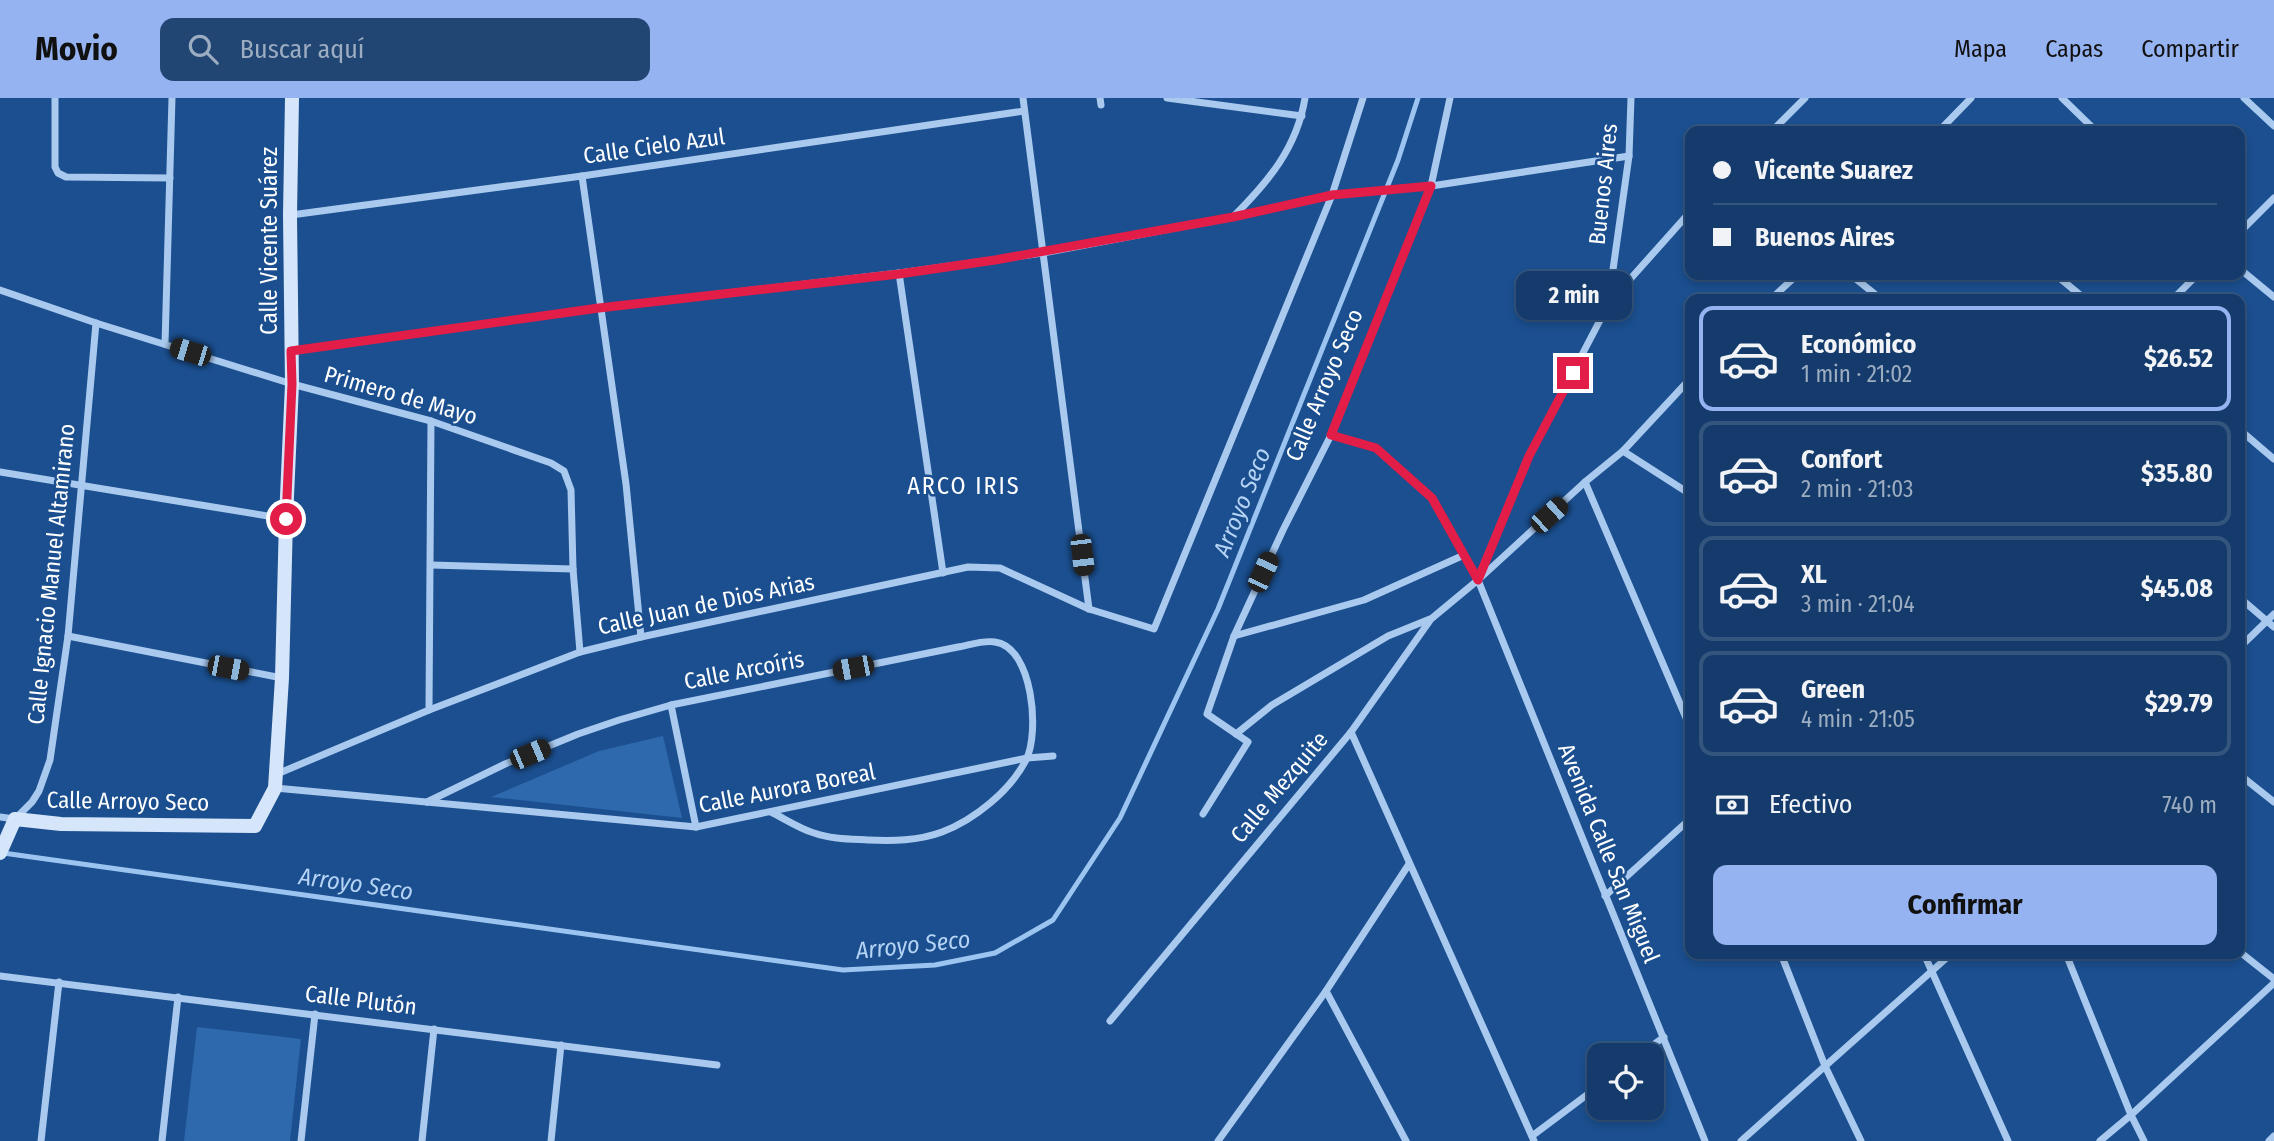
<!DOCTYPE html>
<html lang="es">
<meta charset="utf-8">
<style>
:root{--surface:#143b6b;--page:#214673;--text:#f1f3f6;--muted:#9dadc1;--line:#33557e;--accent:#95b2f1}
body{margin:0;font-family:"Fira Sans Condensed",sans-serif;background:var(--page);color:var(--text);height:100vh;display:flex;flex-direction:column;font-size:26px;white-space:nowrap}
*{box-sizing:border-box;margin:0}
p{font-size:23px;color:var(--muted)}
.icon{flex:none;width:38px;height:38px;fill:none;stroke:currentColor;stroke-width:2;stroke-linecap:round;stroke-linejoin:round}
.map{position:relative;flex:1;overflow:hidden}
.panel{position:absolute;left:1685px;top:196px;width:560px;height:665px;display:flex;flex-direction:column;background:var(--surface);border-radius:14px;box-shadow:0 4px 10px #0003,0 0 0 2px var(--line)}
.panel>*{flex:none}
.top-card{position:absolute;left:1685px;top:28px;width:560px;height:154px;border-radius:14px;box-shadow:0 4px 10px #0003,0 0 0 2px var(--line);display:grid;align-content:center;height:154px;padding:0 28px;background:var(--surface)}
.buttons{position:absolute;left:1587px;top:945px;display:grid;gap:14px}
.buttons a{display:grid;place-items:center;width:77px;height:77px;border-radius:14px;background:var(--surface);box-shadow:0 4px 10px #0003,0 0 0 2px var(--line);font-size:35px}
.end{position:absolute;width:32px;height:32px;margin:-16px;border:9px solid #e11d48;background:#fff;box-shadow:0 0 0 4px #fff}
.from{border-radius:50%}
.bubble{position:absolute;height:49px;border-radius:14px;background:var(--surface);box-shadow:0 4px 10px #0003,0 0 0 2px var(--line);font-size:23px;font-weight:700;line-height:49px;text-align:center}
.car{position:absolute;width:21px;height:42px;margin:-21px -10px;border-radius:9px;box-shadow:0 0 5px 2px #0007;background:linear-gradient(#222 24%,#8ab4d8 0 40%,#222 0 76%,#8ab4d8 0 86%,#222 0)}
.top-card b{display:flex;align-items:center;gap:24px;height:66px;font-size:26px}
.top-card b+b{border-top:2px solid var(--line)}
.top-card i{width:18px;height:18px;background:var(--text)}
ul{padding:12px 0 0;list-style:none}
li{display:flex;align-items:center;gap:21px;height:105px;margin:0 14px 10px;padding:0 14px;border:4px solid var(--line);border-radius:14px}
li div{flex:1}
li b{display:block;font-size:26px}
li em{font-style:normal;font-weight:700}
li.selected{border-color:var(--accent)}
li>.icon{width:63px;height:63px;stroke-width:1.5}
.pay{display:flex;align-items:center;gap:18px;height:77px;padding:0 28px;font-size:26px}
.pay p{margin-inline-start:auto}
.button{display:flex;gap:14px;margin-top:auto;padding:14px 28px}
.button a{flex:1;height:80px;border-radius:14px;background:var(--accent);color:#111;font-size:28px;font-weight:700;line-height:80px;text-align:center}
header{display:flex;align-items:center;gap:42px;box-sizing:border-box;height:98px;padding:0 35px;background:var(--accent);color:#111}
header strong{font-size:33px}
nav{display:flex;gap:38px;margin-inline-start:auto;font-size:24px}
.search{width:490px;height:63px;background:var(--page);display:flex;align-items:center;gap:18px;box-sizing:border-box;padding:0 24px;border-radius:14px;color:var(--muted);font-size:26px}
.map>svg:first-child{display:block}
.green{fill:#2e69ad}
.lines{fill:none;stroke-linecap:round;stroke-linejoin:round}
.stream{stroke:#9cc4f0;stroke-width:5}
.street{stroke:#a9c9ee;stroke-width:7}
.secondary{stroke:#d6e6fa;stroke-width:14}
.route{stroke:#e11d48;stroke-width:9}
.labels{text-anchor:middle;stroke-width:5;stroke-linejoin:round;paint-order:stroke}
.street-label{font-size:23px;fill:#fff;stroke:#1b4f8f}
.neighbourhood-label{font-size:24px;letter-spacing:2px;fill:#fff;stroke:#1b4f8f}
.water-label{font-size:24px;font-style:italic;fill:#b5d3f5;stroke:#1b4f8f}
</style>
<header>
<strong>Movio</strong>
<div class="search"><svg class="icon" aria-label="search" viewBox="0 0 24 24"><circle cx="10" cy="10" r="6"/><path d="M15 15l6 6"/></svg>Buscar aquí</div>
<nav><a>Mapa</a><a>Capas</a><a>Compartir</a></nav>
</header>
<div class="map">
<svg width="2274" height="1043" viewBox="0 0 2274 1043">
<rect width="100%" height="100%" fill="#1b4f8f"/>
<g class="green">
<path d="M663 638 682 720 491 699 599 653Z"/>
<path d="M197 929 301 941 290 1043H184Z"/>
</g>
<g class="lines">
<path class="stream" d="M3 755 843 872 935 867 995 855 1053 822 1120 720 1218 511 1398 62 1418 0"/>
<g class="street">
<path d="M55 0V69L58 75 66 79 170 80"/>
<path d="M1023 0 1089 511"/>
<path d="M1100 0 1101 7"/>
<path d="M1167 0 1302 18"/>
<path d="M2062 0 2096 33"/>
<path d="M2244 0 2274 28"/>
<path d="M1772 33 1805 0"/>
<path d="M1939 33 1971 0"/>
<path d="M582 78 626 386 641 539"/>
<path d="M291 117 582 78 1024 13"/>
<path d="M1233 119C1268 84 1297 50 1305 0"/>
<path d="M2240 134 2274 100"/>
<path d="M2240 171 2274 199"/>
<path d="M899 175 943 475"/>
<path d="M1851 177 1881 201"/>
<path d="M2056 177 2085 201"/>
<path d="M0 192 96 225 292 286 431 323 551 365 564 373 571 392 573 471 580 554"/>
<path d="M1771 201 1797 177"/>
<path d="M2173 201 2197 177"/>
<path d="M1608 206 1690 114"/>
<path d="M165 246 172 0"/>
<path d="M291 253 599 210 899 175 1043 155 1233 119 1332 97 1431 88 1629 58"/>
<path d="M2240 332 2274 361"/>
<path d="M1331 337 1376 350 1432 400 1478 482 1705 1043"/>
<path d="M1623 353 1690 396"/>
<path d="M0 374 286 421"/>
<path d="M1585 384 1690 629"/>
<path d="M431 467 573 471"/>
<path d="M1479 478 1529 358 1608 207 1629 58 1631 0"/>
<path d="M2240 500 2274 529"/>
<path d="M68 538 282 580"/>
<path d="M1234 538 1364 502 1464 457"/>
<path d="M2240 549 2274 516"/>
<path d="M671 607 696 729"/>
<path d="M429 612 431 323"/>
<path d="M1351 634 1534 1043"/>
<path d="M1236 636 1272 607 1388 538 1430 521"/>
<path d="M277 676 429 612 580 554 641 539 968 469 1000 470 1089 511 1154 531 1332 97 1363 0"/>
<path d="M2240 677 2274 704"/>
<path d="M275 690 696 729 1027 660 1053 658"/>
<path d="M427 704 505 666 578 636 619 622 671 607 958 549C969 547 984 542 995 544 1033 549 1040 635 1026 662 1010 693 974 722 942 734 918 743 892 743 868 742 850 741 831 741 814 735 800 731 785 721 771 714"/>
<path d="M1203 716 1248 644 1207 616 1234 538 1283 432 1331 337 1431 88 1450 0"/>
<path d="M0 719 15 721 32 704 39 693 50 662 68 538 96 225"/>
<path d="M1605 798 1690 721"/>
<path d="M2240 854 2274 881"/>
<path d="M1781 856 1825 968 1861 1043"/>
<path d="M1924 856 2008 1043"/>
<path d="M2066 856 2131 1017 2144 1043"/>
<path d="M0 878 717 967"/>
<path d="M1326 893 1406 1043"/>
<path d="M1110 923 1351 634 1431 521 1478 482 1585 384 1623 353 1690 281"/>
<path d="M1639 957 1664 939"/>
<path d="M1532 1038 1600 987"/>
<path d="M41 1043 59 884"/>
<path d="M162 1043 178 899"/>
<path d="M301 1043 315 916"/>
<path d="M422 1043 434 931"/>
<path d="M551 1043 561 947"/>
<path d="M1218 1043 1326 893 1409 766"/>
<path d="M1741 1043 1951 856"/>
<path d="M2100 1043 2131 1017 2274 885"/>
<path d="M2269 1043 2274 1038"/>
</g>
<path class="secondary" d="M0 755 15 721 61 726 255 728 275 690 282 580 286 421 292 286 290 117 292 0"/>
</g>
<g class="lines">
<path class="route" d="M286 421 292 286 291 253 599 210 899 176 995 162 1233 119 1332 97 1431 88 1331 337 1376 350 1432 400 1478 482 1529 358 1573 275"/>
</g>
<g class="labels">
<g class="street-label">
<text transform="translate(654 48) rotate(-8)" y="8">Calle Cielo Azul</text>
<text transform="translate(1603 86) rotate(-84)" y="8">Buenos Aires</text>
<text transform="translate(269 143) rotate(-90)" y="8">Calle Vicente Suárez</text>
<text transform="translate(1324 287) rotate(-67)" y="8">Calle Arroyo Seco</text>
<text transform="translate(401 297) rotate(16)" y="8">Primero de Mayo</text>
<text transform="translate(51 476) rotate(-84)" y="8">Calle Ignacio Manuel Altamirano</text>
<text transform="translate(706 506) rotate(-12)" y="8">Calle Juan de Dios Arias</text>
<text transform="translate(744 572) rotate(-11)" y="8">Calle Arcoíris</text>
<text transform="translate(1279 689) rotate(-50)" y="8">Calle Mezquite</text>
<text transform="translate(787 690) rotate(-11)" y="8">Calle Aurora Boreal</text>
<text transform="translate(128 703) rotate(1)" y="8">Calle Arroyo Seco</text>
<text transform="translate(1609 755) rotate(68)" y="8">Avenida Calle San Miguel</text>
<text transform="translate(361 902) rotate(7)" y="8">Calle Plutón</text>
</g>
<g class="neighbourhood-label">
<text x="964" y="396">ARCO IRIS</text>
</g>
<g class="water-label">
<text transform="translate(1242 404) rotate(-68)" y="8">Arroyo Seco</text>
<text transform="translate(356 786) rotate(8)" y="8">Arroyo Seco</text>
<text transform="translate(913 847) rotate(-6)" y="8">Arroyo Seco</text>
</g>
</g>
</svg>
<div class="buttons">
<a><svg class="icon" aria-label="locate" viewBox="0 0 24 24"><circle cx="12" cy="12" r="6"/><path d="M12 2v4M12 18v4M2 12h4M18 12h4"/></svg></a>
</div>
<i class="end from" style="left:286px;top:421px"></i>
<i class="end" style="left:1573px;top:275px"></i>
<div class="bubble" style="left:1516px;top:173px;width:116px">2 min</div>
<i class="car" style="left:190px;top:254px;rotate:287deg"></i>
<i class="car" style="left:1549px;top:417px;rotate:48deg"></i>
<i class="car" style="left:1082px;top:457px;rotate:173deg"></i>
<i class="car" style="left:1263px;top:474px;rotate:25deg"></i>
<i class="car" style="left:228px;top:570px;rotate:101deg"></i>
<i class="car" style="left:853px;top:570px;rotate:259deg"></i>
<i class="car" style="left:530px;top:656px;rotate:67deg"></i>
<div class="top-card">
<b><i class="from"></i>Vicente Suarez</b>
<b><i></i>Buenos Aires</b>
</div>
<section class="panel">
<ul>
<li class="selected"><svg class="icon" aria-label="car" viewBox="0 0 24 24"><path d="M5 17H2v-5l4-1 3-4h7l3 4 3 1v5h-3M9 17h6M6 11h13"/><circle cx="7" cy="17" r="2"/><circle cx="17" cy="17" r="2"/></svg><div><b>Económico</b><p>1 min · 21:02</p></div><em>$26.52</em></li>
<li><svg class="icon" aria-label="car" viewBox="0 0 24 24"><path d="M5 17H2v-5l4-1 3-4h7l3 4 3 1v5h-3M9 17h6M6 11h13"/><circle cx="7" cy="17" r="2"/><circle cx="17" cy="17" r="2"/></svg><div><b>Confort</b><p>2 min · 21:03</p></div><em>$35.80</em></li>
<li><svg class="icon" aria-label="car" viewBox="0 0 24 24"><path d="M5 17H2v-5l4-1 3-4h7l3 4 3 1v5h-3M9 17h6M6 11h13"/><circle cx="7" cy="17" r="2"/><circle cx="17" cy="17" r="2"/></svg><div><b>XL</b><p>3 min · 21:04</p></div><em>$45.08</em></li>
<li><svg class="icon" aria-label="car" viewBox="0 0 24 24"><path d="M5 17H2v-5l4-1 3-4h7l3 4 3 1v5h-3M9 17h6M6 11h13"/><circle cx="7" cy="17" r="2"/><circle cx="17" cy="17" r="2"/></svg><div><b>Green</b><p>4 min · 21:05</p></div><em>$29.79</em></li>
</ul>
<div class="pay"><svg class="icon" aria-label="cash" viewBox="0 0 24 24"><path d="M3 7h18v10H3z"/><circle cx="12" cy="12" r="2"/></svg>Efectivo<p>740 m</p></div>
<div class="button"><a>Confirmar</a></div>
</section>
</div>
